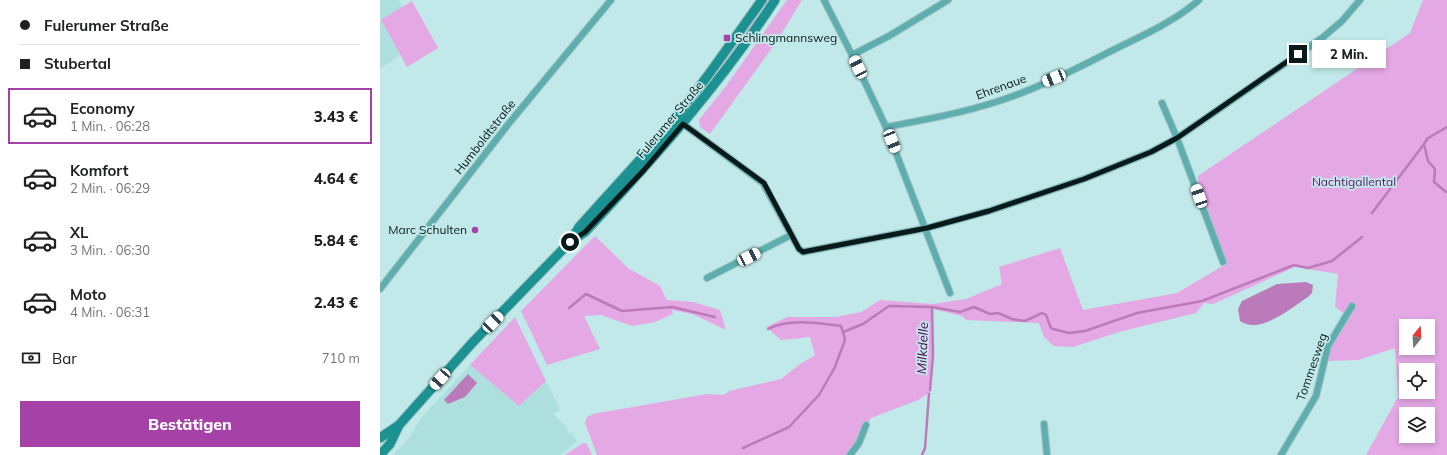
<!DOCTYPE html>
<html lang="de">
<meta charset="utf-8">
<style>
:root{--surface:#fff;--page:#f2f2f2;--text:#202124;--muted:#757577;--line:#e0e0e0;--accent:#a541a7}
body{margin:0;font-family:Mulish,sans-serif;background:var(--page);color:var(--text);height:100vh;display:flex;flex-direction:column;font-size:15px;white-space:nowrap}
*{box-sizing:border-box;margin:0}
p{font-size:13px;color:var(--muted)}
.icon{flex:none;width:22px;height:22px;fill:none;stroke:currentColor;stroke-width:2;stroke-linecap:round;stroke-linejoin:round}
.map{position:relative;flex:1;overflow:hidden}
.drawer{display:flex;flex-direction:column;background:var(--surface);width:380px}
.drawer>*{flex:none}
.banner{display:grid;align-content:center;height:88px;padding:0 20px;background:var(--surface)}
.needle{width:26px;rotate:18deg}
.controls{position:absolute;left:1019px;top:319px;display:grid;gap:8px}
.controls a{display:grid;place-items:center;width:36px;height:36px;border-radius:0px;background:var(--surface);box-shadow:0 2px 6px #0003;font-size:20px}
.end{position:absolute;width:18px;height:18px;margin:-9px;border:5px solid #091818;background:#fff;box-shadow:0 0 0 2px #fff}
.from{border-radius:50%}
.bubble{position:absolute;height:28px;border-radius:0px;background:var(--surface);box-shadow:0 2px 6px #0003;font-size:13px;font-weight:800;line-height:28px;text-align:center}
.car{position:absolute;width:12px;height:24px;margin:-12px -6px;border-radius:5px;box-shadow:0 0 3px 1px #0007;background:linear-gradient(#fff 24%,#345 0 40%,#fff 0 76%,#345 0 86%,#fff 0)}
.banner b{display:flex;align-items:center;gap:14px;height:38px;font-size:15px}
.banner b+b{border-top:1px solid var(--line)}
.banner i{width:10px;height:10px;background:var(--text)}
ul{padding:0;list-style:none}
li{display:flex;align-items:center;gap:12px;height:56px;margin:0 8px 6px;padding:0 12px;border:2px solid transparent;border-radius:0px}
li div{flex:1}
li b{display:block;font-size:15px}
li em{font-style:normal;font-weight:800}
li.on{border-color:var(--accent)}
li>.icon{width:36px;height:36px;stroke-width:1.5}
.pay{display:flex;align-items:center;gap:10px;height:44px;padding:0 20px;font-size:15px}
.pay p{margin-inline-start:auto}
.action{display:flex;gap:8px;margin-top:auto;padding:8px 20px}
.action a{flex:1;height:46px;border-radius:0px;background:var(--accent);color:#fff;font-size:16px;font-weight:800;line-height:46px;text-align:center}
main{display:flex;flex:1;min-height:0}
.map>svg:first-child{display:block}
.built{fill:#aedfdf}
.green{fill:#e4a8e4;fill-rule:evenodd}
.water{fill:#bb7bbb}
.lines{fill:none;stroke-linecap:round;stroke-linejoin:round}
.stream{stroke:#bb7bbb;stroke-width:2.5}
.minor-casing{stroke:#a1c3c3;stroke-width:8}
.secondary-casing{stroke:#a1c3c3;stroke-width:11}
.minor{stroke:#5eaeaf;stroke-width:6}
.secondary{stroke:#1b9192;stroke-width:9}
.route{stroke:#091818;stroke-width:5}
.poi-dot{fill:#a541a7;stroke:#c2e9e9;stroke-width:1.5}
.labels{text-anchor:middle;stroke-width:3.5;stroke-linejoin:round;paint-order:stroke}
.poi-label{font-size:12px;fill:#091818;stroke:#c2e9e9;text-anchor:start}
.street-label{font-size:12px;fill:#091818;stroke:#c2e9e9}
.park-label{font-size:12px;fill:#621465;stroke:#c2e9e9}
.water-label{font-size:13px;font-style:italic;fill:#520055;stroke:#c2e9e9}
</style>
<main>
<section class="drawer">
<div class="banner">
<b><i class="from"></i>Fulerumer Straße</b>
<b><i></i>Stubertal</b>
</div>
<ul>
<li class="on"><svg class="icon" aria-label="car" viewBox="0 0 24 24"><path d="M5 17H2v-5l4-1 3-4h7l3 4 3 1v5h-3M9 17h6M6 11h13"/><circle cx="7" cy="17" r="2"/><circle cx="17" cy="17" r="2"/></svg><div><b>Economy</b><p>1 Min. · 06:28</p></div><em>3.43 €</em></li>
<li><svg class="icon" aria-label="car" viewBox="0 0 24 24"><path d="M5 17H2v-5l4-1 3-4h7l3 4 3 1v5h-3M9 17h6M6 11h13"/><circle cx="7" cy="17" r="2"/><circle cx="17" cy="17" r="2"/></svg><div><b>Komfort</b><p>2 Min. · 06:29</p></div><em>4.64 €</em></li>
<li><svg class="icon" aria-label="car" viewBox="0 0 24 24"><path d="M5 17H2v-5l4-1 3-4h7l3 4 3 1v5h-3M9 17h6M6 11h13"/><circle cx="7" cy="17" r="2"/><circle cx="17" cy="17" r="2"/></svg><div><b>XL</b><p>3 Min. · 06:30</p></div><em>5.84 €</em></li>
<li><svg class="icon" aria-label="car" viewBox="0 0 24 24"><path d="M5 17H2v-5l4-1 3-4h7l3 4 3 1v5h-3M9 17h6M6 11h13"/><circle cx="7" cy="17" r="2"/><circle cx="17" cy="17" r="2"/></svg><div><b>Moto</b><p>4 Min. · 06:31</p></div><em>2.43 €</em></li>
</ul>
<div class="pay"><svg class="icon" aria-label="cash" viewBox="0 0 24 24"><path d="M3 7h18v10H3z"/><circle cx="12" cy="12" r="2"/></svg>Bar<p>710 m</p></div>
<div class="action"><a>Bestätigen</a></div>
</section>
<div class="map">
<svg width="1067" height="455" viewBox="0 0 1067 455">
<rect width="100%" height="100%" fill="#c2e9e9"/>
<g class="built">
<path d="M0 0H19L23 7 1 20 20 55 0 69Z"/>
<path d="M90 365 139 406 166 381 180 409 173 414 184 424 190 434 192 433 197 442 180 455H13L28 439 42 417Z"/>
</g>
<g class="green">
<path d="M385 0H391L370 31 322 94 327 83Z"/>
<path d="M407 0H422L397 41 330 134 320 127 319 120 346 86Z"/>
<path d="M1043 0H1067V455H986L1018 397 1015 348 978 360 947 361 954 341 969 317 955 307 958 274 915 267 833 304 824 303 816 313 739 332 693 347 674 346 664 337 659 323 586 320 582 316 553 309 551 392 538 400 491 418 479 440 466 455H217L205 423 207 417 213 414 327 394 344 395 349 391 401 379 420 364 435 355 430 337 401 340 386 327 407 317H456L481 312 500 300 553 304 586 299 622 284 619 267 680 248 703 310 797 293 846 264 818 184V176L1030 33ZM1026 326H1048V348H1026ZM1026 370H1048V392H1026ZM1026 414H1048V436H1026Z"/>
<path d="M32 1 58 48 27 67 1 20Z"/>
<path d="M215 236 248 268 280 286 287 300 313 302 340 310 346 330 312 314 292 310 293 314 275 322 252 326 221 315 204 316 220 349 167 365 141 311Z"/>
<path d="M135 317 166 381 139 406 90 365Z"/>
<path d="M203 443 207 444 212 455H185Z"/>
</g>
<g class="water">
<path d="M926 282 933 285 932 293 928 297C911 308 880 335 860 321L858 309 862 301 897 284Z"/>
<path d="M88 374 97 383 85 397 68 404 64 400Z"/>
</g>
<g class="lines">
<g class="stream">
<path d="M1066 192 1054 182 1055 169 1048 161 1044 144 1048 138 1067 127"/>
<path d="M992 213 1044 144"/>
<path d="M189 308 206 294 242 311 292 307 335 317"/>
<path d="M388 329C408 318 439 323 461 326L463 332 483 324 509 306 552 307 580 312 594 307 610 314 618 313 632 319 645 321 662 313 666 315 671 328 673 329 689 333 705 331 757 313 822 301 914 265 928 268 952 261 982 237"/>
<path d="M550 390 553 356 552 307"/>
<path d="M363 448 409 427 439 395 455 367 465 340 463 332"/>
<path d="M542 455 545 448 549 394"/>
</g>
<g class="minor-casing">
<g id="minor">
<path d="M444 0 472 55 506 127 570 293"/>
<path d="M472 55 509 36 568 0"/>
<path d="M782 103 797 138 843 262"/>
<path d="M299 121 383 183 419 249 423 252 428 251 547 228 609 211 704 179 771 152 797 138 942 38 962 21 980 0"/>
<path d="M506 127C544 120 582 113 619 101 659 88 698 68 735 49 764 35 795 21 819 0"/>
<path d="M327 278 411 235"/>
<path d="M0 289 130 122 231 0"/>
<path d="M664 424 667 455"/>
<path d="M470 455 479 443 486 425"/>
<path d="M901 455 936 396 948 346 972 306"/>
</g>
</g>
<g class="secondary-casing">
<g id="secondary">
<path d="M193 240 205 232C273 159 340 85 395 0"/>
<path d="M0 438 19 425 93 342 190 242 199 227 284 133 329 74 382 0"/>
<path d="M0 455 10 444 19 425"/>
</g>
</g>
<use href="#minor" class="minor"/>
<use href="#secondary" class="secondary"/>
</g>
<g class="lines">
<path class="route" d="M190 242 205 232 264 170 303 124 384 183 419 249 423 252 428 251 547 228 609 211 704 179 771 152 797 138 918 54"/>
</g>
<g class="poi-dot">
<rect x="343" y="34" width="8" height="8" rx="2"/>
<circle cx="95" cy="230" r="4"/>
</g>
<g class="labels">
<g class="poi-label">
<text x="355" y="42">Schlingmannsweg</text>
<text x="87" y="234" text-anchor="end">Marc Schulten</text>
</g>
<g class="street-label">
<text transform="translate(621 87) rotate(-20)" y="4">Ehrenaue</text>
<text transform="translate(290 120) rotate(-50)" y="4">Fulerumer Straße</text>
<text transform="translate(105 137) rotate(-52)" y="4">Humboldtstraße</text>
<text transform="translate(932 367) rotate(-71)" y="4">Tommesweg</text>
</g>
<g class="park-label">
<text x="974" y="186">Nachtigallental</text>
</g>
<g class="water-label">
<text transform="translate(542 348) rotate(-88)" y="5">Milkdelle</text>
</g>
</g>
</svg>
<div class="controls">
<a><svg class="needle" viewBox="-14 -14 28 28"><path d="M0-13l5 13h-10z" fill="#e53935"/><path d="M0 13l5-13h-10z" fill="#757577"/></svg></a>
<a><svg class="icon" aria-label="locate" viewBox="0 0 24 24"><circle cx="12" cy="12" r="6"/><path d="M12 2v4M12 18v4M2 12h4M18 12h4"/></svg></a>
<a><svg class="icon" aria-label="layers" viewBox="0 0 24 24"><path d="M12 4l9 5-9 5-9-5zM3 14l9 5 9-5"/></svg></a>
</div>
<i class="end from" style="left:190px;top:242px"></i>
<i class="end" style="left:918px;top:54px"></i>
<div class="bubble" style="left:932px;top:40px;width:74px">2 Min.</div>
<i class="car" style="left:478px;top:67px;rotate:334deg"></i>
<i class="car" style="left:674px;top:78px;rotate:248deg"></i>
<i class="car" style="left:512px;top:141px;rotate:158deg"></i>
<i class="car" style="left:819px;top:196px;rotate:341deg"></i>
<i class="car" style="left:369px;top:257px;rotate:63deg"></i>
<i class="car" style="left:113px;top:322px;rotate:44deg"></i>
<i class="car" style="left:60px;top:379px;rotate:222deg"></i>
</div>
</main>
